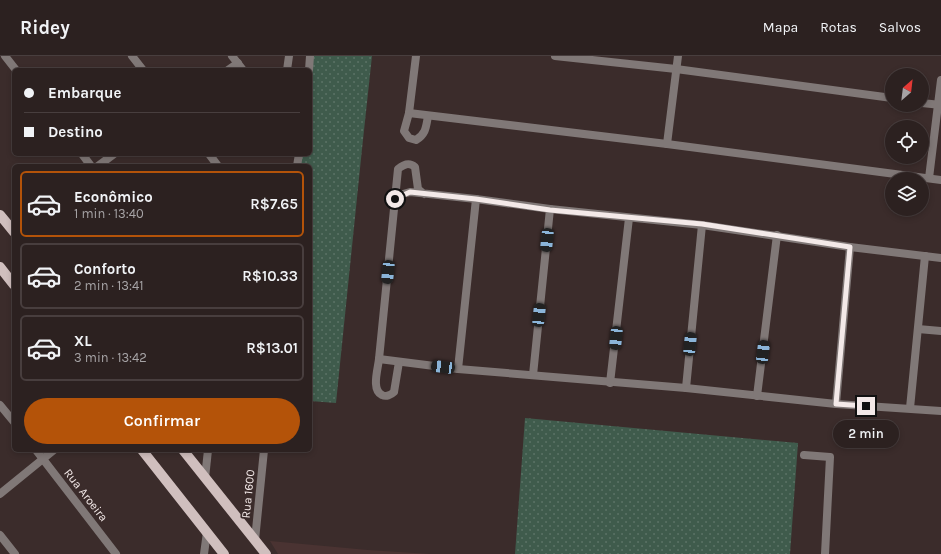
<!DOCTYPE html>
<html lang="pt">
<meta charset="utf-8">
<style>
:root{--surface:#2c2120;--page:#342929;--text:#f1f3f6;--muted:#a6a3a5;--line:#483e3e;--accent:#b45309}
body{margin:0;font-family:Karla,sans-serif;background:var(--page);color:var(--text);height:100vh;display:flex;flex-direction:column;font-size:15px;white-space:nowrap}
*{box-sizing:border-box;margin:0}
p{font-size:13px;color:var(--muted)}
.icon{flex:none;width:22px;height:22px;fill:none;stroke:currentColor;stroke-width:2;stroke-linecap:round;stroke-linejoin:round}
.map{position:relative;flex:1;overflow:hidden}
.sheet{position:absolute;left:12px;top:108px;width:300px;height:288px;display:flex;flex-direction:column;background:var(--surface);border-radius:6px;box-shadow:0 2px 6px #0003,0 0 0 1px var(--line)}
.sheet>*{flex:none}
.top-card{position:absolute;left:12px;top:12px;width:300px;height:88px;border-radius:6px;box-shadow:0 2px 6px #0003,0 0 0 1px var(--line);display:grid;align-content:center;height:88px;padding:0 12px;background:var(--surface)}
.needle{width:26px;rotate:28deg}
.fabs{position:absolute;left:885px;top:12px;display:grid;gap:8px}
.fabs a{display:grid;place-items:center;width:44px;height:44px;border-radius:50%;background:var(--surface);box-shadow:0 2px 6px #0003,0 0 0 1px var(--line);font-size:20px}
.end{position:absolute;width:18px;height:18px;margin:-9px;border:5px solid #f3e9e8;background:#111;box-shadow:0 0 0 2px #111}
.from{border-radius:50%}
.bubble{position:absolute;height:28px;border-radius:14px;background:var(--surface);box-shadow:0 2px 6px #0003,0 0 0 1px var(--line);font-size:13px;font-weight:600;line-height:28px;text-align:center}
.car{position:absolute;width:12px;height:24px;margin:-12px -6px;border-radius:5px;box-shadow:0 0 3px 1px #0007;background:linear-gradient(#222 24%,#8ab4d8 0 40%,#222 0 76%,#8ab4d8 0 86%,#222 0)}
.top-card b{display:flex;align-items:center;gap:14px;height:38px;font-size:15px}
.top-card b+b{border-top:1px solid var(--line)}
.top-card i{width:10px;height:10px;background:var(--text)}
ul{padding:7px 0 0;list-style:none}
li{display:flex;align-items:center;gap:12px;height:66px;margin:0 8px 6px;padding:0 4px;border:2px solid var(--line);border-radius:6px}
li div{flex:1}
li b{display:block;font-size:15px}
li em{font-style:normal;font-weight:600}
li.selected{border-color:var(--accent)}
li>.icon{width:36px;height:36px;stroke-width:1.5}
.cta{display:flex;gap:8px;margin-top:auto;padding:8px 12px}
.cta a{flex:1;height:46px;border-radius:24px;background:var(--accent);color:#fff;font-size:16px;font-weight:600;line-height:46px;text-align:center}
header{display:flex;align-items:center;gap:24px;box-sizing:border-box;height:56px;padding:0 20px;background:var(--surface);border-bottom:1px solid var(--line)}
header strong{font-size:19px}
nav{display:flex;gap:22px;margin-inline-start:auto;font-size:14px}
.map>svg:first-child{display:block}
.built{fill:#4a3332}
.grass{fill:url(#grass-dots)}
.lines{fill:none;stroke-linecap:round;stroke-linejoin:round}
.street{stroke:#807877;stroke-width:8}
.primary{stroke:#d0bfbe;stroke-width:10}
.route{stroke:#f3e9e8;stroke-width:5}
.labels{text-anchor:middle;stroke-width:3.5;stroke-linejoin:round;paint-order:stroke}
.street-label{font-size:12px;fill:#f3e9e8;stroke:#3b2c2b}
</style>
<header>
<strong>Ridey</strong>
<nav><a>Mapa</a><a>Rotas</a><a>Salvos</a></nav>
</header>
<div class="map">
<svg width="941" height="498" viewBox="0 0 941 498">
<defs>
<pattern id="grass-dots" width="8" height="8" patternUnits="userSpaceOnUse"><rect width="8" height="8" fill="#3f5b4c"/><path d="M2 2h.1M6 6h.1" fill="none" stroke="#5b7366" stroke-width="1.8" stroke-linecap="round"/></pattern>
</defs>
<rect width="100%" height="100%" fill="#3b2c2b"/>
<path class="built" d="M270 485 368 494 430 498H278Z"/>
<g class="grass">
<path d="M311 0H372L362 93 336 347 310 345V110H298L300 98H310Z"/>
<path d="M525 362 798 387 790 498H515Z"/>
</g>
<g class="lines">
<g class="street">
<path d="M5 0 16 14"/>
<path d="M132 0 143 14"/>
<path d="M232 0 243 14"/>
<path d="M416 0 409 57 404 75 409 82 416 84C426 78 426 71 428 60"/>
<path d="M555 0 676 13 892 42"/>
<path d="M228 14 238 7"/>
<path d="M287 14 289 0"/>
<path d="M309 14 310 0"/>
<path d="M922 47 941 49"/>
<path d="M409 57 667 88 941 124"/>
<path d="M667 88 678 0"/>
<path d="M82 98 91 110"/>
<path d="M209 98 218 110"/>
<path d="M98 110 114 98"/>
<path d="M297 110 299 98"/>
<path d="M929 122 941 24"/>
<path d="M424 138 418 133 415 111C409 106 404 108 398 113L395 143 403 138 410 136 476 143 550 153 702 169 850 191 941 202"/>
<path d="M395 143 379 303 458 313 686 332 836 348 941 355"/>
<path d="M918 273 941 275"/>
<path d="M379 303C378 313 371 334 382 339 386 341 391 339 394 336L399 306"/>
<path d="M458 313 476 143"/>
<path d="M533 319 550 153"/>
<path d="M610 327 629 162"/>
<path d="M686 332 702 169"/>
<path d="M757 340 777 179"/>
<path d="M836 348 850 191"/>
<path d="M0 349 14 366"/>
<path d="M910 352 925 200"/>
<path d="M36 394 116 498"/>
<path d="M804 399 830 401 825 498"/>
<path d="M205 422 208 394"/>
<path d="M0 438 54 394"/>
<path d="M0 479 15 498"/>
<path d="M255 484 264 394"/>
<path d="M204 498 207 476"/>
</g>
<g class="primary">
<path d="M0 159 14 176"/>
<path d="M0 211 14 229"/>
<path d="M142 394 224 498"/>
<path d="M183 394 266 498"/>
</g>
</g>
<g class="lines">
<path class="route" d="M395 143 410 136 476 143 550 154 702 168 850 191 836 348 866 350"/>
</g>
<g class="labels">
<g class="street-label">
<text transform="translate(248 438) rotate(-84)" y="4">Rua 1600</text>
<text transform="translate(86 439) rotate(52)" y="4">Rua Aroeira</text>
</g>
</g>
</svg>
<div class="fabs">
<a><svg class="needle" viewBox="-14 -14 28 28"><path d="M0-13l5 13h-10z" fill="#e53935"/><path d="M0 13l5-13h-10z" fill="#a6a3a5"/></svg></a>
<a><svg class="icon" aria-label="locate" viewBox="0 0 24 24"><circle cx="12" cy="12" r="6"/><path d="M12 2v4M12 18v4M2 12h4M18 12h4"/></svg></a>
<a><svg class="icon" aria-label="layers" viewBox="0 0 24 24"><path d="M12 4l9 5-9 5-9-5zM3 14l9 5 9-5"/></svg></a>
</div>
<i class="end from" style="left:395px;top:143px"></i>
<i class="end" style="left:866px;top:350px"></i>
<div class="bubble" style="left:833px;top:364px;width:66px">2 min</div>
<i class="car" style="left:547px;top:184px;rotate:186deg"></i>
<i class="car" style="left:388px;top:216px;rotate:186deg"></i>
<i class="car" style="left:539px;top:259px;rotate:6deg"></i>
<i class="car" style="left:616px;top:282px;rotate:186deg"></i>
<i class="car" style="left:690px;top:288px;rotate:6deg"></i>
<i class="car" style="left:763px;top:296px;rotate:7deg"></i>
<i class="car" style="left:443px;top:311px;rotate:277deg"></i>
<div class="top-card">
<b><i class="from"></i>Embarque</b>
<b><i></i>Destino</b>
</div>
<section class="sheet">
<ul>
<li class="selected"><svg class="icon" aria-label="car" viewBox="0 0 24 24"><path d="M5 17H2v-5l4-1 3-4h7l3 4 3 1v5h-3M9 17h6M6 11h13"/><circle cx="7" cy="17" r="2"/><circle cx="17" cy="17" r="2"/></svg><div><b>Econômico</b><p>1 min · 13:40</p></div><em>R$7.65</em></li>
<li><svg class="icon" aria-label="car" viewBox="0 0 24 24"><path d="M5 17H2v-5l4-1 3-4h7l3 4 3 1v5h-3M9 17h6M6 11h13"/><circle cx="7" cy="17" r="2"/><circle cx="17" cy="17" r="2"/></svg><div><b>Conforto</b><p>2 min · 13:41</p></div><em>R$10.33</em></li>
<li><svg class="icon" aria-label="car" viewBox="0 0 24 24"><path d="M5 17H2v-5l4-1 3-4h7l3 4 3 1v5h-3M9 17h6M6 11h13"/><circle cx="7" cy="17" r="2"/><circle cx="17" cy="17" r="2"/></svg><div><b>XL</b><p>3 min · 13:42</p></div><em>R$13.01</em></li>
</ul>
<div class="cta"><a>Confirmar</a></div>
</section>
</div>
